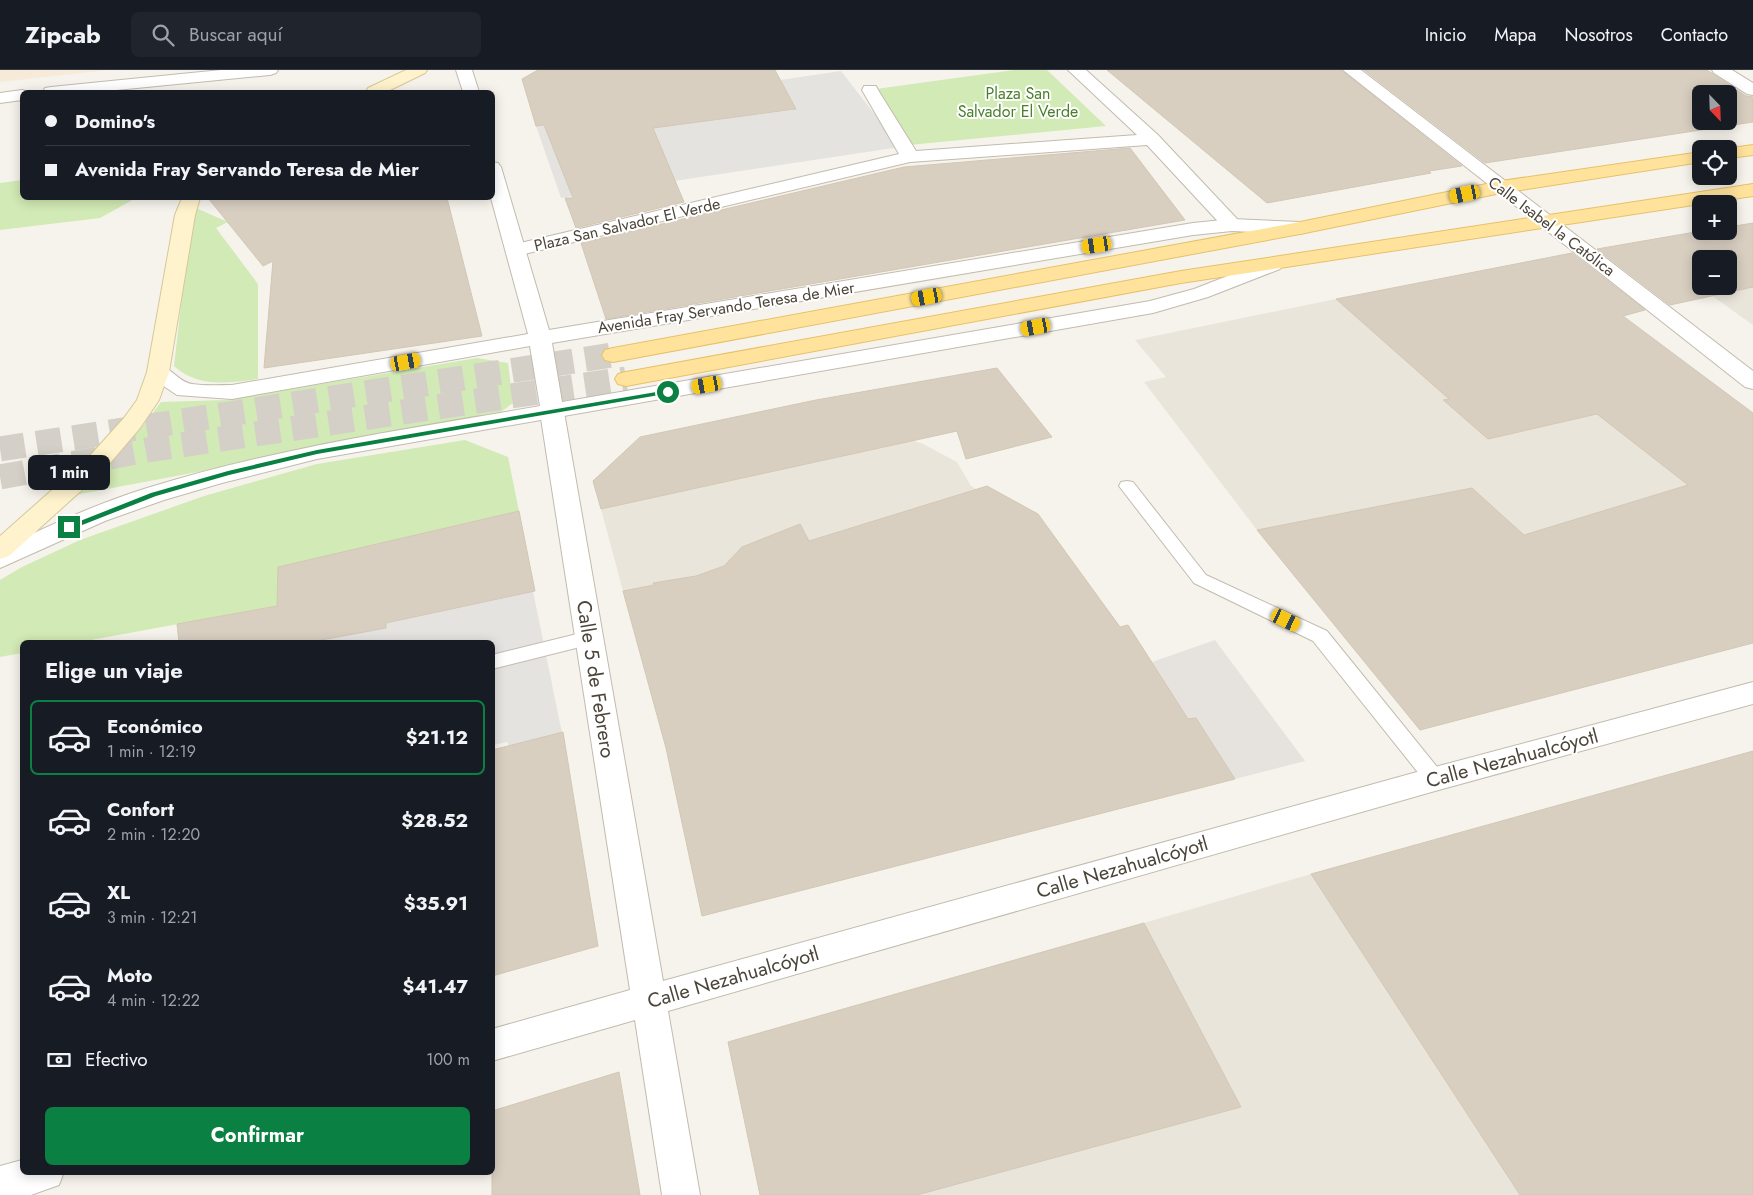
<!DOCTYPE html>
<html lang="es">
<meta charset="utf-8">
<style>
:root{--surface:#171b24;--page:#20242c;--text:#f1f3f6;--muted:#9ea1a6;--line:#363941;--accent:#0b8043}
body{margin:0;font-family:Jost,sans-serif;background:var(--page);color:var(--text);height:100vh;display:flex;flex-direction:column;font-size:19px;white-space:nowrap}
*{box-sizing:border-box;margin:0}
p{font-size:16px;color:var(--muted)}
.icon{flex:none;width:28px;height:28px;fill:none;stroke:currentColor;stroke-width:2;stroke-linecap:round;stroke-linejoin:round}
.map{position:relative;flex:1;overflow:hidden}
.details{position:absolute;left:20px;top:570px;width:475px;height:535px;display:flex;flex-direction:column;background:var(--surface);border-radius:8px;box-shadow:0 2px 12px #0003}
.details>*{flex:none}
.guide{position:absolute;left:20px;top:20px;width:475px;height:110px;border-radius:8px;box-shadow:0 2px 12px #0003;display:grid;align-content:center;height:110px;padding:0 25px;background:var(--surface)}
.needle{width:32px;rotate:157deg}
.controls{position:absolute;left:1692px;top:15px;display:grid;gap:10px}
.controls a{display:grid;place-items:center;width:45px;height:45px;border-radius:8px;background:var(--surface);box-shadow:0 2px 12px #0003;font-size:25px}
.end{position:absolute;width:22px;height:22px;margin:-11px;border:6px solid #0b8043;background:#fff;box-shadow:0 0 0 2px #fff}
.from{border-radius:50%}
.bubble{position:absolute;height:35px;border-radius:8px;background:var(--surface);box-shadow:0 2px 12px #0003;font-size:16px;font-weight:700;line-height:35px;text-align:center}
.car{position:absolute;width:15px;height:30px;margin:-15px -8px;border-radius:6px;box-shadow:0 0 4px 1px #0007;background:linear-gradient(#f5c518 24%,#345 0 40%,#f5c518 0 76%,#345 0 86%,#f5c518 0)}
.guide b{display:flex;align-items:center;gap:18px;height:48px;font-size:19px}
.guide b+b{border-top:1px solid var(--line)}
.guide i{width:12px;height:12px;background:var(--text)}
ul{padding:0;list-style:none}
li{display:flex;align-items:center;gap:15px;height:75px;margin:0 10px 8px;padding:0 15px;border:2px solid transparent;border-radius:8px}
li div{flex:1}
li b{display:block;font-size:19px}
li em{font-style:normal;font-weight:700}
li.selected{border-color:var(--accent)}
li>.icon{width:45px;height:45px;stroke-width:1.5}
h2{padding:0 25px;font-size:22px;line-height:60px}
.pay{display:flex;align-items:center;gap:12px;height:55px;padding:0 25px;font-size:19px}
.pay p{margin-inline-start:auto}
.action{display:flex;gap:10px;margin-top:auto;padding:10px 25px}
.action a{flex:1;height:58px;border-radius:8px;background:var(--accent);color:#fff;font-size:20px;font-weight:700;line-height:58px;text-align:center}
header{display:flex;align-items:center;gap:30px;box-sizing:border-box;height:70px;padding:0 25px;background:var(--surface);border-bottom:1px solid var(--line)}
header strong{font-size:24px}
nav{display:flex;gap:28px;margin-inline-start:auto;font-size:18px}
.search{width:350px;height:45px;background:var(--page);display:flex;align-items:center;gap:12px;box-sizing:border-box;padding:0 18px;border-radius:8px;color:var(--muted);font-size:19px}
.map>svg:first-child{display:block}
.residential{fill:#eae5da}
.commercial{fill:#f7ead8}
.industrial{fill:#e6e2dd}
.green{fill:#d2eab5}
.parking{fill:#e5e3e0}
.building{fill:#d8cfc1;stroke:#d3c7b4;fill-rule:evenodd}
.lines{fill:none;stroke-linecap:round;stroke-linejoin:round}
.primary-tunnel{stroke:#d4d0c8;stroke-width:25;stroke-dasharray:25 12;stroke-linecap:butt}
.service-casing{stroke:#c2bbae;stroke-width:2}
.minor-casing{stroke:#c2bbae;stroke-width:2}
.tertiary-casing{stroke:#c2bbae;stroke-width:2}
.secondary-casing{stroke:#d6c79b;stroke-width:2}
.primary-casing{stroke:#e6c16a;stroke-width:2}
.service{fill:#fff;fill-rule:evenodd}
.minor{fill:#fff;fill-rule:evenodd}
.tertiary{fill:#fff;fill-rule:evenodd}
.secondary{fill:#fff3cd;fill-rule:evenodd}
.primary{fill:#ffe39c;fill-rule:evenodd}
.route{fill:#0b8043}
.labels{text-anchor:middle;stroke-width:4;stroke-linejoin:round;paint-order:stroke}
.far-park-label{font-size:16px;fill:#4a7f2a;stroke:#fff}
.far-street-label{font-size:16px;fill:#4b4439;stroke:#fff}
.street-label{font-size:20px;fill:#4b4439;stroke:#fff}
</style>
<header>
<strong>Zipcab</strong>
<div class="search"><svg class="icon" aria-label="search" viewBox="0 0 24 24"><circle cx="10" cy="10" r="6"/><path d="M15 15l6 6"/></svg>Buscar aquí</div>
<nav><a>Inicio</a><a>Mapa</a><a>Nosotros</a><a>Contacto</a></nav>
</header>
<div class="map">
<svg width="1753" height="1125" viewBox="0 0 1753 1125">
<rect width="100%" height="100%" fill="#f6f3ec"/>
<g class="residential">
<path d="M1753 217V255L1711 225Z"/>
<path d="M1336 229 1449 329 1443 331 1488 369 1588 346 1638 332 1654 388 1688 415 1524 465 1257 460 1144 312 1166 307 1135 270Z"/>
<path d="M895 364 923 374 957 392 971 416 976 419 809 471 802 458 772 465 742 477 724 496 696 506 653 513 654 515 623 521 601 439 875 379Z"/>
<path d="M1311 804 1520 1125H917L1241 1037 1144 853Z"/>
</g>
<path class="commercial" d="M0 0H108L0 12Z"/>
<path class="industrial" d="M1215 570 1305 691 1235 709 1196 648 1188 649 1152 592Z"/>
<g class="green">
<path d="M1014 0H1047L1106 56 909 75 876 19Z"/>
<path d="M22 110V128H136L100 148 0 160V113Z"/>
<path d="M198 139 228 152 216 158 258 214V309C228 313 198 318 174 296L192 141Z"/>
<path d="M477 288 508 293 513 333 495 346 75 425 127 376 161 332 225 330Z"/>
<path d="M465 370 508 387 519 441 279 497 277 536 80 572H22V583L0 587V510L22 497 80 470 204 426 317 394Z"/>
</g>
<g class="parking">
<path d="M841 1 900 77 561 128 536 56 544 55 552 76 627 59 673 55 795 40 780 10Z"/>
<path d="M533 521 562 663 509 676 507 672 493 675 492 572H311L386 558V553Z"/>
</g>
<g class="building">
<path d="M538 0H775L796 39 653 58 684 132 576 158 565 128H573L544 55 536 56 522 9Z"/>
<path d="M1107 0H1341L1462 96 1429 101 1431 103 1267 133Z"/>
<path d="M1364 0H1707L1746 26 1753 27V52L1485 93ZM1701 24H1729V51H1701Z"/>
<path d="M1130 78 1185 150 606 249 581 173 904 97Z"/>
<path d="M208 128H447L482 266 264 298 273 191 263 196Z"/>
<path d="M1753 153V217L1670 235 1597 179 1701 161H1729V157ZM1701 189H1729V216H1701Z"/>
<path d="M1572 183 1645 240 1623 246 1753 343V573L1420 660 1257 460 1472 418 1524 465 1688 415 1597 344 1488 369 1443 330 1449 329 1336 229Z"/>
<path d="M997 298 1052 367 966 389 957 361 601 439 593 411 640 367 816 330Z"/>
<path d="M987 416 1038 444 1120 557 1128 555 1188 649 1196 648 1235 709 702 846 666 678 623 521 654 515 653 513 696 506 724 496 742 477 800 454 809 471Z"/>
<path d="M519 441 535 521 386 553V558L311 572H179L177 554 277 536 278 497Z"/>
<path d="M563 662 598 876 492 906V680Z"/>
<path d="M1753 681V1125H1520L1311 804Z"/>
<path d="M1144 853 1241 1037 917 1125H760L728 972Z"/>
<path d="M619 1002 640 1125H492V1041Z"/>
</g>
<g class="lines">
<g class="primary-tunnel">
<path d="M0 379 613 285"/>
<path d="M0 407 147 380 626 309"/>
</g>
<g class="service-casing">
<g id="service">
<path d="M1127 411 1133 412 1206 505 1327 561 1442 703 1445 709 1442 715 1435 717 1428 715 1313 571 1194 513 1119 416 1121 412Z"/>
<path d="M589 561 596 563 598 568 596 573 492 599V585Z"/>
</g>
</g>
<g class="minor-casing">
<g id="minor">
<path d="M221 0H278L276 3 270 5 96 22H43L45 18 51 17Z"/>
<path d="M1068 0H1086L1158 65 1239 151 1242 155 1239 159 1232 161 1225 159 1147 75 910 92 516 186 509 184 506 180 509 176 516 174 899 84 862 20 864 16H876L878 20 916 81 1137 65Z"/>
<path d="M1712 0H1732L1753 13V25L1747 24 1714 3Z"/>
<path d="M22 20 29 22H22V30L0 33V23Z"/>
<path d="M552 335 560 337 564 342 663 911 1435 697 1753 612V634L1435 721 668 941 700 1125H662L635 950 492 991V959L630 920 540 342 544 337Z"/>
<path d="M22 1090V1102H64L59 1115 31 1125H0V1096Z"/>
</g>
</g>
<g class="tertiary-casing">
<g id="tertiary">
<path d="M456 0H472L479 22H463Z"/>
<path d="M1343 0H1361L1753 301V319L1745 317Z"/>
<path d="M492 92 498 93 501 97 549 260 1193 153 1232 149 1300 152 1307 154 1310 158 1307 162 1300 164 1232 161 1193 165 552 273 562 332 1150 231 1194 219 1266 191 1273 189 1280 191 1283 195 1280 199 1208 227 1153 243 317 389 222 413 164 430 105 451 0 498V479C48 456 96 434 147 418 275 378 408 359 540 336L530 276 232 329 177 325 150 307 147 302 150 297C171 292 175 311 192 314 205 316 219 315 232 315L528 264 491 128Z"/>
</g>
</g>
<g class="secondary-casing">
<g id="secondary">
<path d="M406 0H427L425 3 386 22H366L368 18Z"/>
<path d="M182 128H200L195 145 169 302 159 330 140 358 105 399 9 486 0 489V466L87 389 124 348 137 330 147 302 175 145Z"/>
</g>
</g>
<g class="primary-casing">
<g id="primary">
<path d="M1753 75V85L1729 88V79H1724Z"/>
<path d="M1701 82V92L1501 123 1300 164 613 292 605 290 602 285 605 280 613 278 1300 152 1501 111Z"/>
<path d="M1753 114V126L1181 213 626 316 618 314 615 309 618 304 626 302 1181 201Z"/>
</g>
</g>
<use href="#service" class="service"/>
<use href="#minor" class="minor"/>
<use href="#tertiary" class="tertiary"/>
<use href="#secondary" class="secondary"/>
<use href="#primary" class="primary"/>
</g>
<path class="route" d="M668 320 672 322 671 323 317 384 229 405 156 426 72 459 65 457 151 423 228 401 317 380Z"/>
<g class="labels">
<g class="far-park-label">
<text x="1018" y="29">Plaza San<tspan x="1018" dy="18">Salvador El Verde</tspan></text>
</g>
<g class="far-street-label">
<text transform="translate(627 154) rotate(-13)" y="6">Plaza San Salvador El Verde</text>
<text transform="translate(1552 156) rotate(37)" y="6">Calle Isabel la Católica</text>
<text transform="translate(726 237) rotate(-9)" y="6">Avenida Fray Servando Teresa de Mier</text>
</g>
<g class="street-label">
<text transform="translate(596 609) rotate(81)" y="7">Calle 5 de Febrero</text>
<text transform="translate(1512 688) rotate(-15)" y="7">Calle Nezahualcóyotl</text>
<text transform="translate(1122 797) rotate(-16)" y="7">Calle Nezahualcóyotl</text>
<text transform="translate(733 907) rotate(-16)" y="7">Calle Nezahualcóyotl</text>
</g>
</g>
</svg>
<div class="controls">
<a><svg class="needle" viewBox="-14 -14 28 28"><path d="M0-13l5 13h-10z" fill="#e53935"/><path d="M0 13l5-13h-10z" fill="#9ea1a6"/></svg></a>
<a><svg class="icon" aria-label="locate" viewBox="0 0 24 24"><circle cx="12" cy="12" r="6"/><path d="M12 2v4M12 18v4M2 12h4M18 12h4"/></svg></a>
<a>+</a>
<a>−</a>
</div>
<i class="end from" style="left:668px;top:322px"></i>
<i class="end" style="left:69px;top:457px"></i>
<div class="bubble" style="left:28px;top:385px;width:82px">1 min</div>
<i class="car" style="left:1465px;top:124px;rotate:258deg"></i>
<i class="car" style="left:1097px;top:175px;rotate:261deg"></i>
<i class="car" style="left:927px;top:227px;rotate:260deg"></i>
<i class="car" style="left:1036px;top:257px;rotate:260deg"></i>
<i class="car" style="left:406px;top:292px;rotate:80deg"></i>
<i class="car" style="left:707px;top:315px;rotate:260deg"></i>
<i class="car" style="left:1286px;top:550px;rotate:116deg"></i>
<div class="guide">
<b><i class="from"></i>Domino's</b>
<b><i></i>Avenida Fray Servando Teresa de Mier</b>
</div>
<section class="details">
<h2>Elige un viaje</h2>
<ul>
<li class="selected"><svg class="icon" aria-label="car" viewBox="0 0 24 24"><path d="M5 17H2v-5l4-1 3-4h7l3 4 3 1v5h-3M9 17h6M6 11h13"/><circle cx="7" cy="17" r="2"/><circle cx="17" cy="17" r="2"/></svg><div><b>Económico</b><p>1 min · 12:19</p></div><em>$21.12</em></li>
<li><svg class="icon" aria-label="car" viewBox="0 0 24 24"><path d="M5 17H2v-5l4-1 3-4h7l3 4 3 1v5h-3M9 17h6M6 11h13"/><circle cx="7" cy="17" r="2"/><circle cx="17" cy="17" r="2"/></svg><div><b>Confort</b><p>2 min · 12:20</p></div><em>$28.52</em></li>
<li><svg class="icon" aria-label="car" viewBox="0 0 24 24"><path d="M5 17H2v-5l4-1 3-4h7l3 4 3 1v5h-3M9 17h6M6 11h13"/><circle cx="7" cy="17" r="2"/><circle cx="17" cy="17" r="2"/></svg><div><b>XL</b><p>3 min · 12:21</p></div><em>$35.91</em></li>
<li><svg class="icon" aria-label="car" viewBox="0 0 24 24"><path d="M5 17H2v-5l4-1 3-4h7l3 4 3 1v5h-3M9 17h6M6 11h13"/><circle cx="7" cy="17" r="2"/><circle cx="17" cy="17" r="2"/></svg><div><b>Moto</b><p>4 min · 12:22</p></div><em>$41.47</em></li>
</ul>
<div class="pay"><svg class="icon" aria-label="cash" viewBox="0 0 24 24"><path d="M3 7h18v10H3z"/><circle cx="12" cy="12" r="2"/></svg>Efectivo<p>100 m</p></div>
<div class="action"><a>Confirmar</a></div>
</section>
</div>
